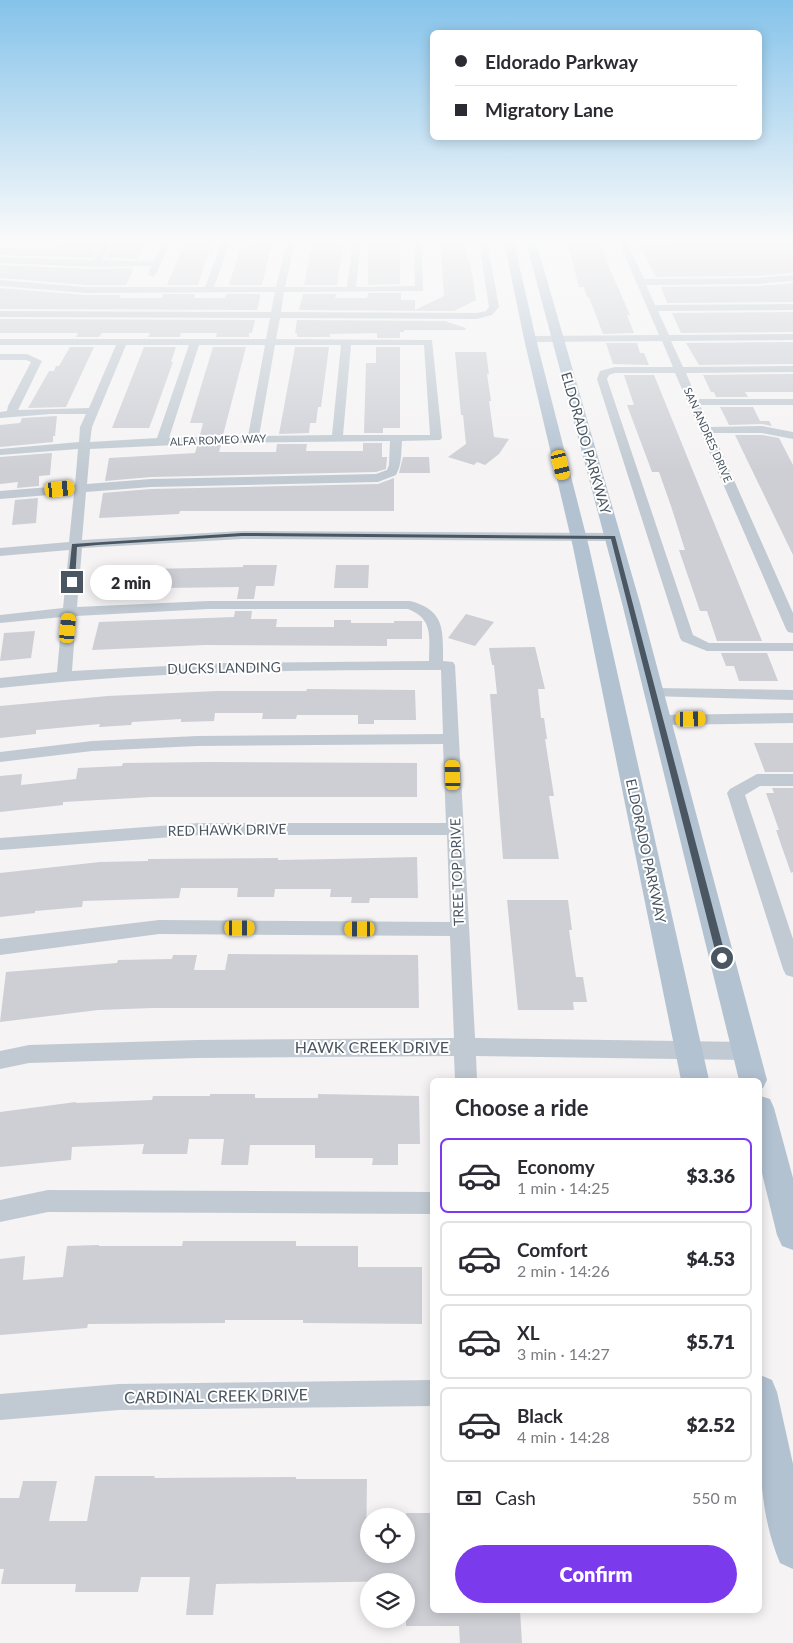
<!DOCTYPE html>
<meta charset="utf-8">
<style>
:root{--surface:#fff;--page:#f2f2f3;--text:#2b2b33;--muted:#7c7c81;--line:#e1e1e2;--accent:#7c3aed}
body{margin:0;font-family:Lato,sans-serif;background:var(--page);color:var(--text);height:100vh;display:flex;flex-direction:column;font-size:19px;white-space:nowrap}
*{box-sizing:border-box;margin:0}
p{font-size:16px;color:var(--muted)}
.icon{flex:none;width:28px;height:28px;fill:none;stroke:currentColor;stroke-width:2;stroke-linecap:round;stroke-linejoin:round}
.map{position:relative;flex:1;overflow:hidden}
.details{position:absolute;left:430px;top:1078px;width:332px;height:535px;display:flex;flex-direction:column;background:var(--surface);border-radius:8px;box-shadow:0 2px 12px #0003}
.details>*{flex:none}
.banner{position:absolute;left:430px;top:30px;width:332px;height:110px;border-radius:8px;box-shadow:0 2px 12px #0003;display:grid;align-content:center;height:110px;padding:0 25px;background:var(--surface)}
.buttons{position:absolute;left:360px;top:1508px;display:grid;gap:10px}
.buttons a{display:grid;place-items:center;width:55px;height:55px;border-radius:50%;background:var(--surface);box-shadow:0 2px 12px #0003;font-size:25px}
.end{position:absolute;width:22px;height:22px;margin:-11px;border:6px solid #4a5661;background:#fff;box-shadow:0 0 0 2px #fff}
.from{border-radius:50%}
.bubble{position:absolute;height:35px;border-radius:18px;background:var(--surface);box-shadow:0 2px 12px #0003;font-size:16px;font-weight:800;line-height:35px;text-align:center}
.car{position:absolute;width:15px;height:30px;margin:-15px -8px;border-radius:6px;box-shadow:0 0 4px 1px #0007;background:linear-gradient(#f5c518 24%,#345 0 40%,#f5c518 0 76%,#345 0 86%,#f5c518 0)}
.banner b{display:flex;align-items:center;gap:18px;height:48px;font-size:19px}
.banner b+b{border-top:1px solid var(--line)}
.banner i{width:12px;height:12px;background:var(--text)}
ul{padding:0;list-style:none}
li{display:flex;align-items:center;gap:15px;height:75px;margin:0 10px 8px;padding:0 15px;border:2px solid var(--line);border-radius:8px}
li div{flex:1}
li b{display:block;font-size:19px}
li em{font-style:normal;font-weight:800}
li.selected{border-color:var(--accent)}
li>.icon{width:45px;height:45px;stroke-width:1.5}
h2{padding:0 25px;font-size:22px;line-height:60px}
.pay{display:flex;align-items:center;gap:12px;height:55px;padding:0 25px;font-size:19px}
.pay p{margin-inline-start:auto}
.primary-button{display:flex;gap:10px;margin-top:auto;padding:10px 25px}
.primary-button a{flex:1;height:58px;border-radius:30px;background:var(--accent);color:#fff;font-size:20px;font-weight:800;line-height:58px;text-align:center}
.map>svg:first-child{display:block}
.building{fill:#cdcfd5}
.lines{fill:none;stroke-linecap:round;stroke-linejoin:round}
.minor{fill:#c1cad2;fill-rule:evenodd}
.major{fill:#b3c2d1;fill-rule:evenodd}
.route{fill:#4a5661}
.labels{text-anchor:middle;stroke-width:4;stroke-linejoin:round;paint-order:stroke}
.far-street-label{font-size:11px;fill:#4a5661;stroke:#fff}
.street-label{font-size:14px;fill:#4a5661;stroke:#fff}
.near-street-label{font-size:16px;fill:#4a5661;stroke:#fff}
</style>
<div class="map">
<svg width="793" height="1643" viewBox="0 0 793 1643">
<rect width="100%" height="100%" fill="#f5f3f3"/>
<g class="building">
<path d="M69 242H102L93 258 0 255V247L45 248 59 246Z"/>
<path d="M114 242H145L137 259 105 258Z"/>
<path d="M253 242H272L262 285H229L240 249H250Z"/>
<path d="M312 242H336V246H343L337 285H304Z"/>
<path d="M368 242H400V284L368 285Z"/>
<path d="M440 242H466L468 261H470L476 300 454 311 299 310 303 294H336L335 298H367L368 293H401V300H415V310L444 296Z"/>
<path d="M567 242H600L608 265 630 315H627L634 333 603 334 589 297H587L584 287H579Z"/>
<path d="M750 242H793V273L757 276 656 277 640 246Z"/>
<path d="M212 243 198 285H167L184 244Z"/>
<path d="M0 265 96 269 132 268 133 270 126 285H86L0 278Z"/>
<path d="M793 283V302L667 303 661 287 757 286Z"/>
<path d="M0 288 86 295H121L120 298H162L163 294H195L194 298H225L226 294H260V298L257 310 0 309Z"/>
<path d="M793 312V332L681 333 672 313Z"/>
<path d="M0 319 255 320 252 333H249V337H216L217 333H181L180 337H148L150 333H102L99 337H76L78 333H0Z"/>
<path d="M297 320 445 321 466 328 465 330H404V332H400V338H377V333L330 334V337H297V333H295Z"/>
<path d="M793 342V364L699 365 686 343Z"/>
<path d="M606 343H637L640 353H644L649 365 613 364Z"/>
<path d="M70 347H94L66 407 28 408 49 371H54L56 366H59Z"/>
<path d="M144 347H176L171 362H173L154 415 149 428H112Z"/>
<path d="M213 347H246L223 435H200L203 423H190Z"/>
<path d="M295 347H329L321 407H318L316 423H310L309 433 279 434Z"/>
<path d="M376 347H400V428H383V433H364L366 363H376Z"/>
<path d="M455 352H486L489 374H487L491 401H489L494 437 509 439 499 454 485 465 477 462 474 465 448 457 466 444 463 415H461Z"/>
<path d="M793 374V392H745L748 397H716L714 392H711L703 375Z"/>
<path d="M624 375H654L762 641H717L707 611H700L679 550H685L671 506 659 472H652L627 405H634Z"/>
<path d="M720 407H753L760 421H769L772 426 762 424 729 425Z"/>
<path d="M57 416 55 436H53V442L0 447V425L20 423 22 418Z"/>
<path d="M735 435H762L779 438 793 465V555Z"/>
<path d="M363 443H382V457H387L386 469 376 472 151 477 105 481 109 458 195 453 197 446 218 445H221L219 452H276L277 444H307L306 451H363Z"/>
<path d="M52 453 50 475 39 476V486L17 488 18 482 0 484V457Z"/>
<path d="M403 457H429L430 473H399Z"/>
<path d="M394 478V511H180L179 514 99 518 103 493 151 489 378 484Z"/>
<path d="M38 498 36 523 12 525 15 500Z"/>
<path d="M243 565H277L274 586H256L254 599H237L239 587 164 588V590H147L148 584 116 585 114 593H97L102 570 243 567Z"/>
<path d="M336 565H369L368 588H334Z"/>
<path d="M235 611H252L251 619H277L276 627H334V620H351V623H394V621H422V639H387V646L205 645 92 650 99 622 234 617Z"/>
<path d="M466 614 494 622 475 646 448 638Z"/>
<path d="M35 631 31 658 0 661 4 633Z"/>
<path d="M535 647 545 689H538L541 718H544L547 739H545L554 796H549L559 859H503L490 694H497L494 665H492L489 648Z"/>
<path d="M721 653H767L778 681H739L734 666H726Z"/>
<path d="M307 689 415 690 416 720H374V724H358V715H297L296 719H262L263 713H215L214 721 181 722V719L132 722 131 725 99 727 100 724 36 730V734L0 738V706L108 696 217 691H306Z"/>
<path d="M754 743H793V772H765Z"/>
<path d="M210 762 417 763V797H152L63 802V805L0 812V776L22 774 21 785 76 779 78 768 122 766 123 763Z"/>
<path d="M772 788H793V872L791 873 776 830H779L766 793H774Z"/>
<path d="M417 857 418 898H370L369 903H351L352 897H330L331 889H275L274 897H237L238 888H181L179 898 83 901 82 907 35 911V913L0 917V873L100 862 148 861V859L278 858V860L333 859Z"/>
<path d="M507 900H568L572 930H569L576 977H583L587 1002H573L574 1010H518Z"/>
<path d="M228 954 418 955 419 1008H153L98 1010 0 1022 6 972 117 963 118 960 172 959 173 955H197L194 970H225Z"/>
<path d="M210 1094H255V1098H318V1094L419 1096 420 1144H398V1165H372L373 1158H315V1145H250L248 1165H221L224 1139H189L187 1154H142L144 1144 72 1147 71 1160 0 1167V1112L76 1102V1103L152 1100 153 1096H210Z"/>
<path d="M183 1241H296V1246H358V1267H422V1324L303 1323V1320H225V1323L88 1324 87 1328 0 1335V1259L25 1256 23 1280 63 1277 67 1246 99 1245V1246H182Z"/>
<path d="M95 1476H155L154 1478 296 1477V1479H367L366 1554H406V1513H432V1610H520L522 1643H460L459 1626H406V1581L216 1584 213 1615H186L190 1577H141L138 1592H75L76 1584H1L4 1569H0V1498H19L23 1481H57L49 1521H87Z"/>
</g>
<g class="lines">
<g class="minor">
<path d="M104 242H112L102 260 154 261 163 242H171L156 274 152 277 148 274 151 266 96 267 0 263V257L94 260Z"/>
<path d="M222 242H230L214 287H276L287 242H295L285 287H347L353 242H361L356 287 415 286 414 242H422L423 291 284 292 281 312 477 313 486 311 489 307 479 242H487L499 307 492 315 477 319 280 318 276 339 432 340 442 438 440 440 402 441C401 453 402 464 396 475L378 482 151 487 86 492 82 540 242 531 613 533 619 537 613 541 242 539 82 548 77 607 208 601H410C445 610 443 630 443 661L453 662 455 665 475 1038 745 1042 752 1045 756 1051 752 1057 745 1060 476 1056 477 1080H455L454 1056 197 1058 29 1063 0 1069V1051L29 1045 197 1040 454 1038 450 936 159 934 0 955V939L159 920 450 922 447 835H199L0 850V838L199 823H446L443 744 197 746 92 751 0 762V752L92 741 197 736 443 734 441 670C293 670 147 671 0 688V678L57 672 62 617 0 623V615L63 608 69 550 0 556V548L69 542 74 493 0 499V491L75 485 78 449 0 455V449L79 442 80 427 86 414H51L0 418V412L7 411 8 406 31 362 26 360H0V354H27L42 361 18 410 89 408 116 345H0V339H266L270 318 0 317V311L271 312 275 292 86 293 0 286V280L86 287H205ZM126 345H189L157 438 90 442 92 427ZM199 345H265L248 436 169 438ZM275 345H341L332 435 259 436ZM351 345H424L430 435H343ZM390 441 389 465 387 470 376 474 151 479 87 484 90 449 218 443ZM208 609H408C434 619 429 638 429 661L224 663 72 671 76 616Z"/>
<path d="M619 242H627L644 279 757 278 793 275V281L757 284 646 285 655 305 793 304V310L658 311 669 335 793 334V340L671 341 683 367 793 366V372L686 373 697 399H793V405H700L710 427 762 426 793 432V439L762 433H713L793 613V633L788 632 786 629 675 373H615L609 375 607 379 693 635 709 643H793V651H707L682 641 680 638 597 379 600 371 615 367H673L662 341 530 342 525 339 530 336 659 335Z"/>
<path d="M654 688 793 690V700L649 696 646 693 649 690Z"/>
<path d="M793 713V723L662 725 656 724 654 720 656 716 662 715Z"/>
<path d="M757 774H793V786H760L745 795 793 939V977L786 975 783 969 727 793 730 789Z"/>
<path d="M48 1190 432 1192V1214L48 1212 0 1222V1200Z"/>
<path d="M432 1380V1406L119 1410 0 1420V1394L119 1384Z"/>
</g>
<g class="major">
<path d="M504 242H514L536 339 589 547 709 1080H681L573 547 524 339Z"/>
<path d="M526 242H536L640 603 767 1080 763 1088 760 1089V1080H739L622 603Z"/>
<path d="M760 1096 770 1099 774 1108 793 1178V1250L782 1246 777 1235 760 1165Z"/>
<path d="M760 1375 772 1380 777 1392 793 1464V1569L780 1563C755 1504 760 1437 760 1375Z"/>
</g>
</g>
<linearGradient id="sky" x2="0" y2="1"><stop stop-color="#85c3ea"/><stop offset="0.51" stop-color="#fafafa"/><stop offset="1" stop-color="#fafafa" stop-opacity="0"/></linearGradient>
<rect width="793" height="472" fill="url(#sky)"/>
<path class="route" d="M242 533 615 536 726 958 725 961H718L717 958 611 539 242 536 97 545 77 547 75 582 72 584 68 582 72 544Z"/>
<g class="labels">
<g class="far-street-label">
<text transform="translate(708 435) rotate(66)" y="4">SAN ANDRES DRIVE</text>
<text transform="translate(218 440) rotate(-2)" y="4">ALFA ROMEO WAY</text>
</g>
<g class="street-label">
<text transform="translate(586 443) rotate(74)" y="5">ELDORADO PARKWAY</text>
<text transform="translate(224 668) rotate(-1)" y="5">DUCKS LANDING</text>
<text transform="translate(227 830) rotate(-1)" y="5">RED HAWK DRIVE</text>
<text transform="translate(646 851) rotate(78)" y="5">ELDORADO PARKWAY</text>
<text transform="translate(457 872) rotate(-92)" y="5">TREE TOP DRIVE</text>
</g>
<g class="near-street-label">
<text x="372" y="1053">HAWK CREEK DRIVE</text>
<text transform="translate(216 1396) rotate(-1)" y="6">CARDINAL CREEK DRIVE</text>
</g>
</g>
</svg>
<div class="buttons">
<a><svg class="icon" aria-label="locate" viewBox="0 0 24 24"><circle cx="12" cy="12" r="6"/><path d="M12 2v4M12 18v4M2 12h4M18 12h4"/></svg></a>
<a><svg class="icon" aria-label="layers" viewBox="0 0 24 24"><path d="M12 4l9 5-9 5-9-5zM3 14l9 5 9-5"/></svg></a>
</div>
<i class="end from" style="left:722px;top:958px"></i>
<i class="end" style="left:72px;top:582px"></i>
<div class="bubble" style="left:90px;top:565px;width:82px">2 min</div>
<i class="car" style="left:561px;top:465px;rotate:166deg"></i>
<i class="car" style="left:60px;top:489px;rotate:84deg"></i>
<i class="car" style="left:68px;top:628px;rotate:5deg"></i>
<i class="car" style="left:691px;top:719px;rotate:89deg"></i>
<i class="car" style="left:453px;top:775px;rotate:358deg"></i>
<i class="car" style="left:240px;top:928px;rotate:90deg"></i>
<i class="car" style="left:360px;top:929px;rotate:270deg"></i>
<div class="banner">
<b><i class="from"></i>Eldorado Parkway</b>
<b><i></i>Migratory Lane</b>
</div>
<section class="details">
<h2>Choose a ride</h2>
<ul>
<li class="selected"><svg class="icon" aria-label="car" viewBox="0 0 24 24"><path d="M5 17H2v-5l4-1 3-4h7l3 4 3 1v5h-3M9 17h6M6 11h13"/><circle cx="7" cy="17" r="2"/><circle cx="17" cy="17" r="2"/></svg><div><b>Economy</b><p>1 min · 14:25</p></div><em>$3.36</em></li>
<li><svg class="icon" aria-label="car" viewBox="0 0 24 24"><path d="M5 17H2v-5l4-1 3-4h7l3 4 3 1v5h-3M9 17h6M6 11h13"/><circle cx="7" cy="17" r="2"/><circle cx="17" cy="17" r="2"/></svg><div><b>Comfort</b><p>2 min · 14:26</p></div><em>$4.53</em></li>
<li><svg class="icon" aria-label="car" viewBox="0 0 24 24"><path d="M5 17H2v-5l4-1 3-4h7l3 4 3 1v5h-3M9 17h6M6 11h13"/><circle cx="7" cy="17" r="2"/><circle cx="17" cy="17" r="2"/></svg><div><b>XL</b><p>3 min · 14:27</p></div><em>$5.71</em></li>
<li><svg class="icon" aria-label="car" viewBox="0 0 24 24"><path d="M5 17H2v-5l4-1 3-4h7l3 4 3 1v5h-3M9 17h6M6 11h13"/><circle cx="7" cy="17" r="2"/><circle cx="17" cy="17" r="2"/></svg><div><b>Black</b><p>4 min · 14:28</p></div><em>$2.52</em></li>
</ul>
<div class="pay"><svg class="icon" aria-label="cash" viewBox="0 0 24 24"><path d="M3 7h18v10H3z"/><circle cx="12" cy="12" r="2"/></svg>Cash<p>550 m</p></div>
<div class="primary-button"><a>Confirm</a></div>
</section>
</div>
